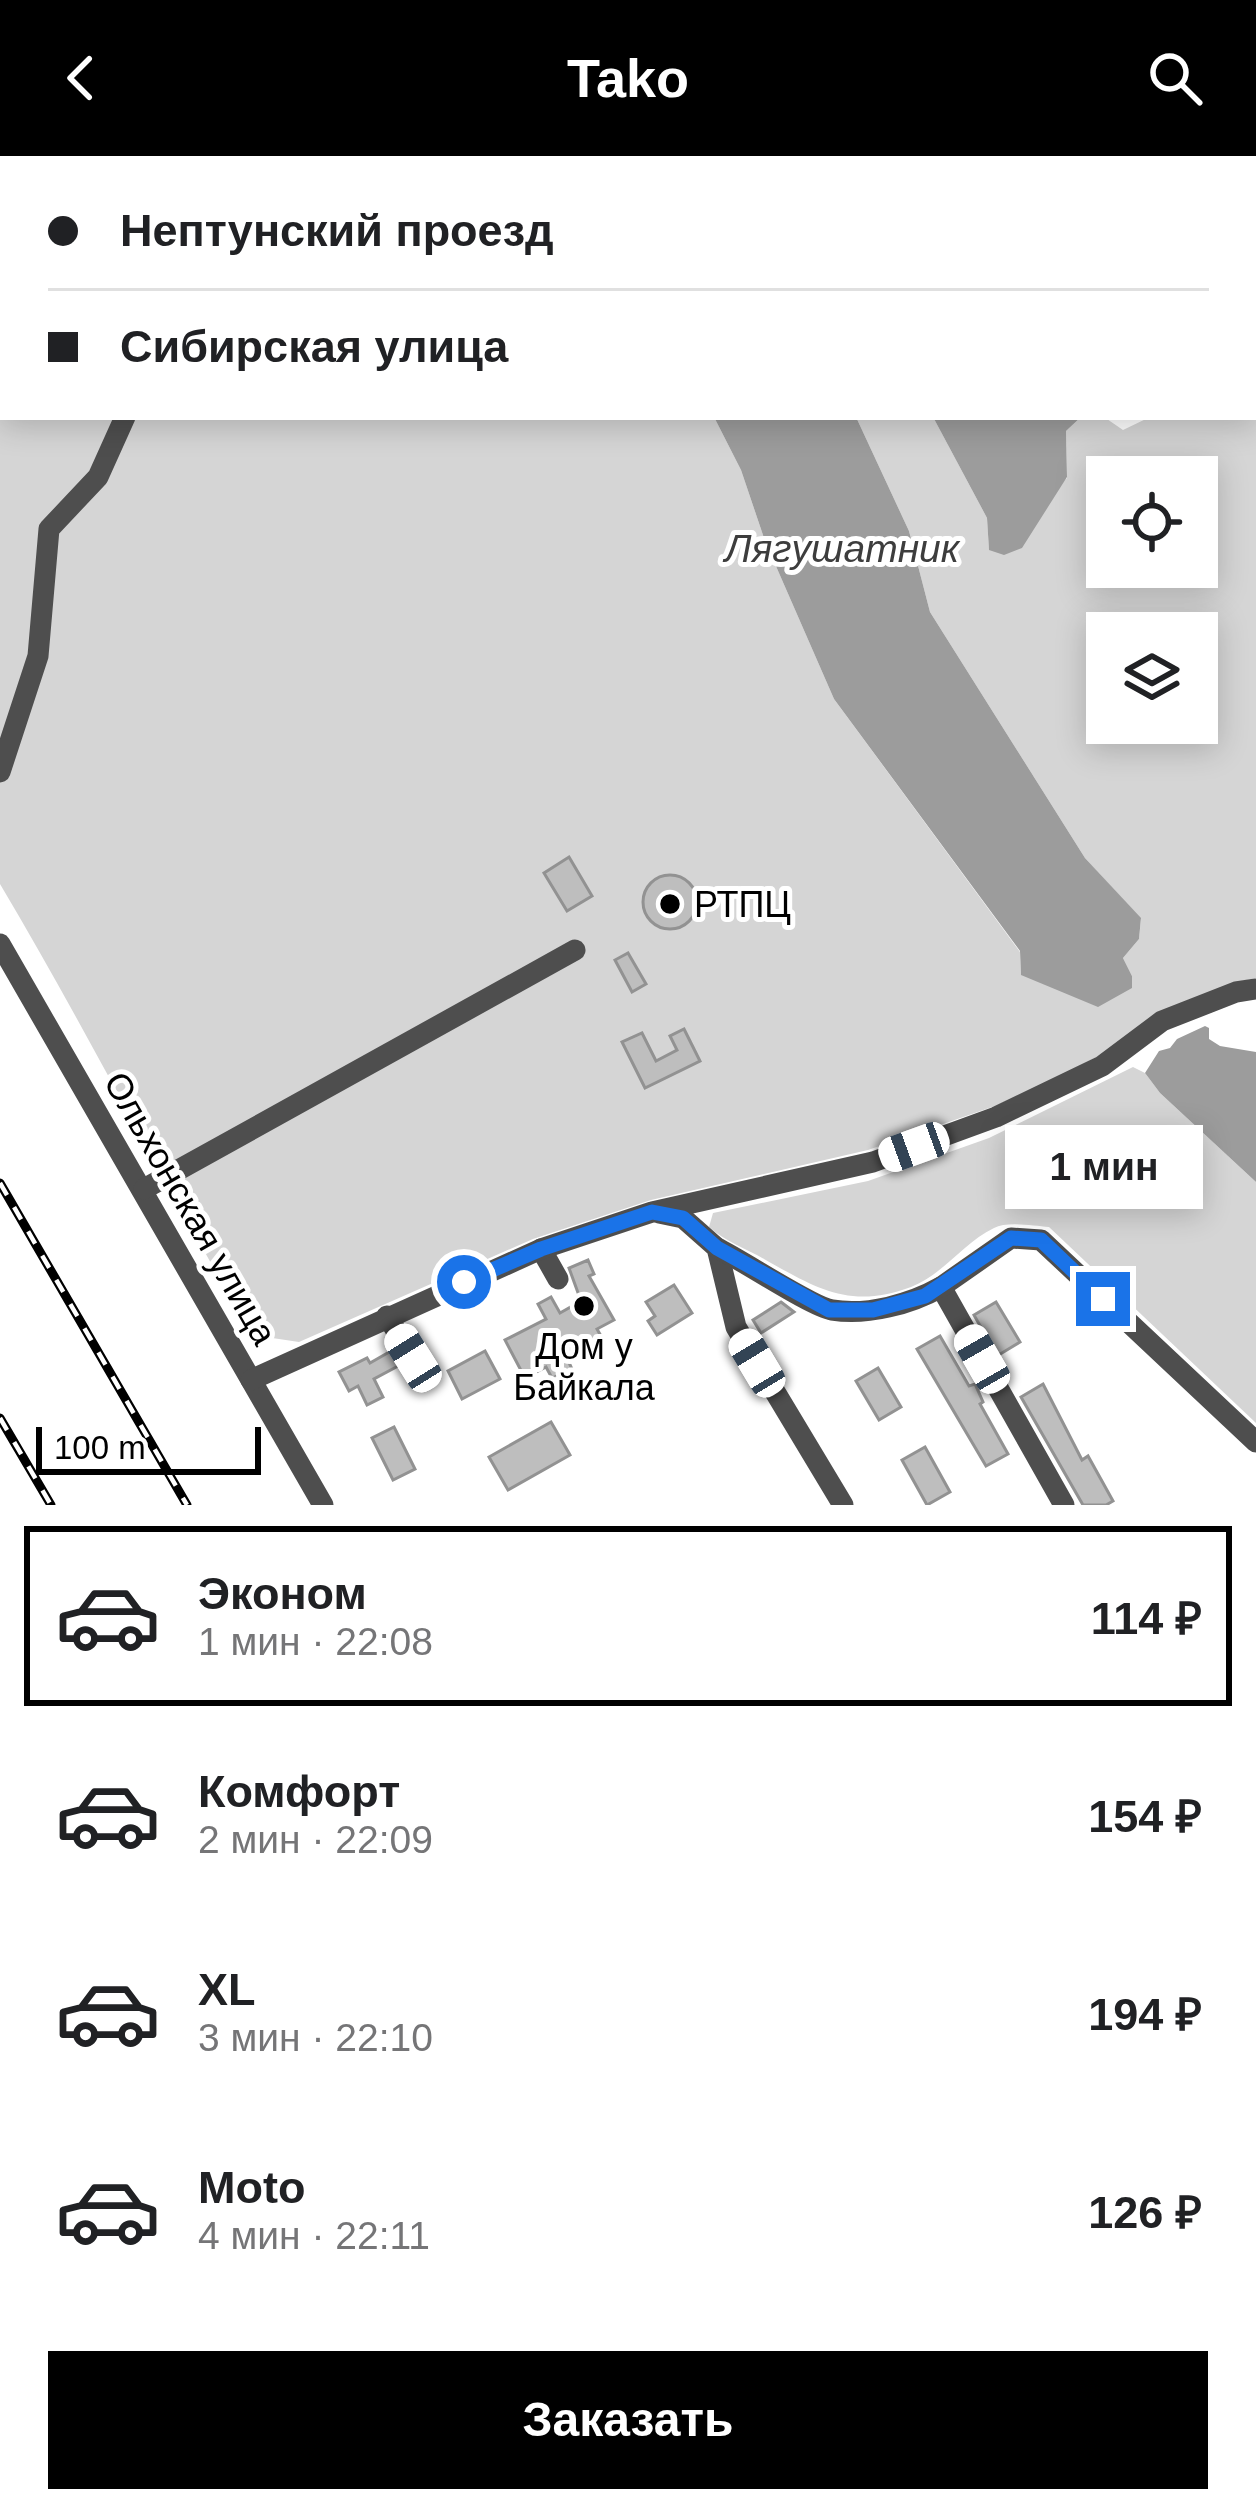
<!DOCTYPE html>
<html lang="ru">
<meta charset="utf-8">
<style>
:root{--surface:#fff;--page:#f6f6f6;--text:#202124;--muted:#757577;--line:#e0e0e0;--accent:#000}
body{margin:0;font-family:Helvetica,sans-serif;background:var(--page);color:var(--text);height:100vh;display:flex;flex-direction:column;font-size:45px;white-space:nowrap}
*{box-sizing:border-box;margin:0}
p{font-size:39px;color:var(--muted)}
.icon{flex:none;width:66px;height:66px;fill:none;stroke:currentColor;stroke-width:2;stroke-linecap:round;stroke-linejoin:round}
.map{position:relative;height:1349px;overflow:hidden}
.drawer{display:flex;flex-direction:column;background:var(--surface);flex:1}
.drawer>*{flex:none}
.guide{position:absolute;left:0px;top:0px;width:1257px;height:264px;box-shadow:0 6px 30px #0003;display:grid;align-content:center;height:264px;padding:0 48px;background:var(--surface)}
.fabs{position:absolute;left:1086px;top:300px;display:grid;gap:24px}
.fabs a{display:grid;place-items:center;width:132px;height:132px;border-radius:0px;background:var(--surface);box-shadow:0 6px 30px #0003;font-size:60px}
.scale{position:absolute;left:36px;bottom:30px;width:225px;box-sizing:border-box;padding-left:12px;border:6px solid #000;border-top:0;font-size:33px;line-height:42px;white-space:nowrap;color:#000;-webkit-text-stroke:9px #fff;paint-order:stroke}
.end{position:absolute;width:54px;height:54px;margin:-27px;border:15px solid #1a73e8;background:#fff;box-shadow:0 0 0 6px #fff}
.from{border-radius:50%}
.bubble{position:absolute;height:84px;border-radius:0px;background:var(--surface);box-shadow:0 6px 30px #0003;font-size:39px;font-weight:800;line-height:84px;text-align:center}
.car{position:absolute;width:36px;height:72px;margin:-36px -18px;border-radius:15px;box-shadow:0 0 9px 3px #0007;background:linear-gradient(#fff 24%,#345 0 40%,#fff 0 76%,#345 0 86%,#fff 0)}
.guide b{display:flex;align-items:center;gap:42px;height:114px;font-size:45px}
.guide b+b{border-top:3px solid var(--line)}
.guide i{width:30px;height:30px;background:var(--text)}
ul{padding:21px 0 0;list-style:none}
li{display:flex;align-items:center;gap:36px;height:180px;margin:0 24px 18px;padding:0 24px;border:6px solid transparent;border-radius:0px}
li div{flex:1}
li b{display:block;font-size:45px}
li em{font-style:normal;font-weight:800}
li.on{border-color:var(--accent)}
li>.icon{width:108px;height:108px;stroke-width:1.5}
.primary-button{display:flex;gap:24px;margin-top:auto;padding:24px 48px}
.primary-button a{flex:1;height:138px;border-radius:0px;background:var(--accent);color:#fff;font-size:48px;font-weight:800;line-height:138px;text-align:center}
header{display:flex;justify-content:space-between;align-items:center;height:156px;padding:0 48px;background:var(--accent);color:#fff;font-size:54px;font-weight:800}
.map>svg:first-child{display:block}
.green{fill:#d5d5d5;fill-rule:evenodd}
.water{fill:#9c9c9c}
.building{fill:#bebebe;stroke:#929292;stroke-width:3}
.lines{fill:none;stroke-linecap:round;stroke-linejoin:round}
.minor{stroke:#4e4e4e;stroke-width:21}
.rail-casing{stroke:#000;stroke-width:9}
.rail{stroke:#fff;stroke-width:4.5;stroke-dasharray:14;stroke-linecap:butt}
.route{stroke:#1a73e8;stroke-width:15}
.poi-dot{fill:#000;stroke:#fff;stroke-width:4.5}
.labels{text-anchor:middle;stroke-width:10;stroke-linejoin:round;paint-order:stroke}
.poi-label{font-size:36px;fill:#000;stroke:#fff;text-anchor:start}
.street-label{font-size:36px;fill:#000;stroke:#fff}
.water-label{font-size:39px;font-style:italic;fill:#3d3d3d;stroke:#fff}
</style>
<header><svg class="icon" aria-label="back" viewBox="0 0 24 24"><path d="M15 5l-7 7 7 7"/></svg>Tako<svg class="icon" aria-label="search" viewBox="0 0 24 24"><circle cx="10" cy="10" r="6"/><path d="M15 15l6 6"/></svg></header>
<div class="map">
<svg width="1256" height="1349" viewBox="0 0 1256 1349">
<rect width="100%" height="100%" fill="#fff"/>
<g class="green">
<path d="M0 0H551L554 3H3V261H714L741 314 765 385 834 543 1020 796 1021 819 1132 820 1123 802 1139 783 1141 763 1085 702 930 456 909 375 856 261H933L987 362 989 394 1067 322 1066 275 1081 261H1104L1123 274 1150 261H1254L1256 216V822L1237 826 1057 922 995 950 868 994 651 1044 533 1083 299 1186 252 1179C165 1030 88 876 0 728ZM1107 321H1197V411H1107ZM1107 477H1197V567H1107Z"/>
<path d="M1133 911 1145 917 1160 937 1256 1026V1267L1049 1071C1033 1070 1007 1065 994 1072 964 1086 944 1118 911 1131 850 1154 816 1132 764 1103 745 1092 726 1086 709 1071L713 1057 868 1025 989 982Z"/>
</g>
<g class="water">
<path d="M781 0H1256V106L1254 3Z"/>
<path d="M714 261H856L909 375 930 456 1085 702 1141 762 1139 783 1123 802 1132 820V832L1098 851 1021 819 1020 795 834 543 765 385 741 314Z"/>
<path d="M933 261H1081L1066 275 1067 321 1022 392 1004 399 989 394 987 362Z"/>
<path d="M1205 870 1209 872V883L1220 890 1256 896V1026L1160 937 1145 917 1159 895 1170 892 1177 883Z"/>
</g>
<g class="building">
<path d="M569 701 592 740 567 755 544 717Z"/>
<circle cx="670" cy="746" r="27"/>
<path d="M628 797 646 828 632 836 615 804Z"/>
<path d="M684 873 700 905 645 932 622 886 642 877 656 905 677 894 670 880Z"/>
<path d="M588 1104 594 1118 589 1120 614 1164 597 1173 601 1180 566 1200 572 1213 552 1222 546 1211 525 1222 505 1184 546 1163 538 1148 551 1141 560 1157 581 1145 569 1112Z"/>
<path d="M674 1129 692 1157 657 1179 648 1165 655 1160 646 1146Z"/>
<path d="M781 1146 794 1156 761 1177 753 1164Z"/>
<path d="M996 1146 1020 1186 997 1200 974 1159Z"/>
<path d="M940 1180 969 1230 975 1228 983 1246 980 1248 1008 1298 986 1310 917 1193Z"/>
<path d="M391 1195 400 1209 374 1223 383 1241 367 1249 358 1230 349 1235 339 1216 367 1202 370 1207Z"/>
<path d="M485 1195 500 1223 462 1243 448 1215Z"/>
<path d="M878 1212 901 1251 879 1264 856 1225Z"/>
<path d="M1043 1228 1082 1304 1088 1300 1113 1345 1106 1349H1083L1021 1241Z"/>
<path d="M551 1266 570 1299 508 1334 489 1301Z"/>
<path d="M394 1271 415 1313 393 1324 372 1282Z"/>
<path d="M925 1291 950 1336 927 1349 902 1304Z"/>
</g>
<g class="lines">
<g class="minor">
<path d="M478 0 482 3"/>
<path d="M246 3 248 0"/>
<path d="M0 616 38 500 49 373 98 321 125 261"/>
<path d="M0 788 323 1349"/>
<path d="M144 1033 575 794"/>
<path d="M659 1057 683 1062 717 1092 736 1171 843 1349"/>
<path d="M717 1092C742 1104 812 1151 832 1154 867 1160 911 1148 941 1131L1064 1349"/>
<path d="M541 1093 558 1123"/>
<path d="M941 1131 1011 1082 1041 1084 1256 1286"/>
<path d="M387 1160 413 1202"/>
<path d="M251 1224 541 1093 652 1056 873 1006 996 961 1102 910 1162 865 1236 836 1256 833"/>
</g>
<g class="rail-casing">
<g id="rail">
<path d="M0 1027 187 1349"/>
<path d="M0 1262 51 1349"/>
</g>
</g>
<use href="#rail" class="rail"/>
</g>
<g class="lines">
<path class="route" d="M464 1126 541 1093 652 1056 683 1062 717 1092 829 1154H873L925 1140 1011 1082 1041 1084 1103 1143"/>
</g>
<g class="poi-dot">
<circle cx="670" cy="748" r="12"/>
<circle cx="584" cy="1150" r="12"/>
</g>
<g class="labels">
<g class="poi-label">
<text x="694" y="761">РТПЦ</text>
<text x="584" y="1203" text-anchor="middle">Дом у<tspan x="584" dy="41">Байкала</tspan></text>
</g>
<g class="street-label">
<text transform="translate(191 1052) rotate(60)" y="13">Ольхонская улица</text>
</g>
<g class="water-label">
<text x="842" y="406">Лягушатник</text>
</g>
</g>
</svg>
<div class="fabs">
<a><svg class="icon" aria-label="locate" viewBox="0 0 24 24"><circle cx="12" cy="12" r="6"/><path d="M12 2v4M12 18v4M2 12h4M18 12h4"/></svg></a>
<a><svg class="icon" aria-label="layers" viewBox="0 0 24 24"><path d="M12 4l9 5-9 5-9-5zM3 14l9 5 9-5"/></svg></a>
</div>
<div class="scale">100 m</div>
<i class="end from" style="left:464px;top:1126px"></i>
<i class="end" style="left:1103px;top:1143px"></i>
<div class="bubble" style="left:1005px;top:969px;width:198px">1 мин</div>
<i class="car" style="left:914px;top:991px;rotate:250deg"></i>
<i class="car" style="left:413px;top:1202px;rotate:328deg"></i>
<i class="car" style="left:982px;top:1203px;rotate:330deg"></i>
<i class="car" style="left:757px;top:1207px;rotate:329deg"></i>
<div class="guide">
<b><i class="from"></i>Нептунский проезд</b>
<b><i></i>Сибирская улица</b>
</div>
</div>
<section class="drawer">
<ul>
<li class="on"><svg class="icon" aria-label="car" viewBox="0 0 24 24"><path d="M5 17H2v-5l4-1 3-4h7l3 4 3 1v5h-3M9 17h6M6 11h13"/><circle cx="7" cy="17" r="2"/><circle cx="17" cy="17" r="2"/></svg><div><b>Эконом</b><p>1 мин · 22:08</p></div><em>114 ₽</em></li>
<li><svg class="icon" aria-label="car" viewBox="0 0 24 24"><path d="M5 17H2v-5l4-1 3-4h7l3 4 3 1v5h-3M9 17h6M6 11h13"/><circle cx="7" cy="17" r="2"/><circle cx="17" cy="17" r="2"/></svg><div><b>Комфорт</b><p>2 мин · 22:09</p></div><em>154 ₽</em></li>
<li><svg class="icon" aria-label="car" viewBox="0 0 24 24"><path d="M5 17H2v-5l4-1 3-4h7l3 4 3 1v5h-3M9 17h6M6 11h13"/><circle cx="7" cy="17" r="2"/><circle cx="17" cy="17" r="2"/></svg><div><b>XL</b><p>3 мин · 22:10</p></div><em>194 ₽</em></li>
<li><svg class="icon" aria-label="car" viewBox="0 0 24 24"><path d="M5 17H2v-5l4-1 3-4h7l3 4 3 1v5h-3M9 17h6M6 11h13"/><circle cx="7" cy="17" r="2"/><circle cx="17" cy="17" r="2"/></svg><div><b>Moto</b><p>4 мин · 22:11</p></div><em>126 ₽</em></li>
</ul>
<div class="primary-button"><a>Заказать</a></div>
</section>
